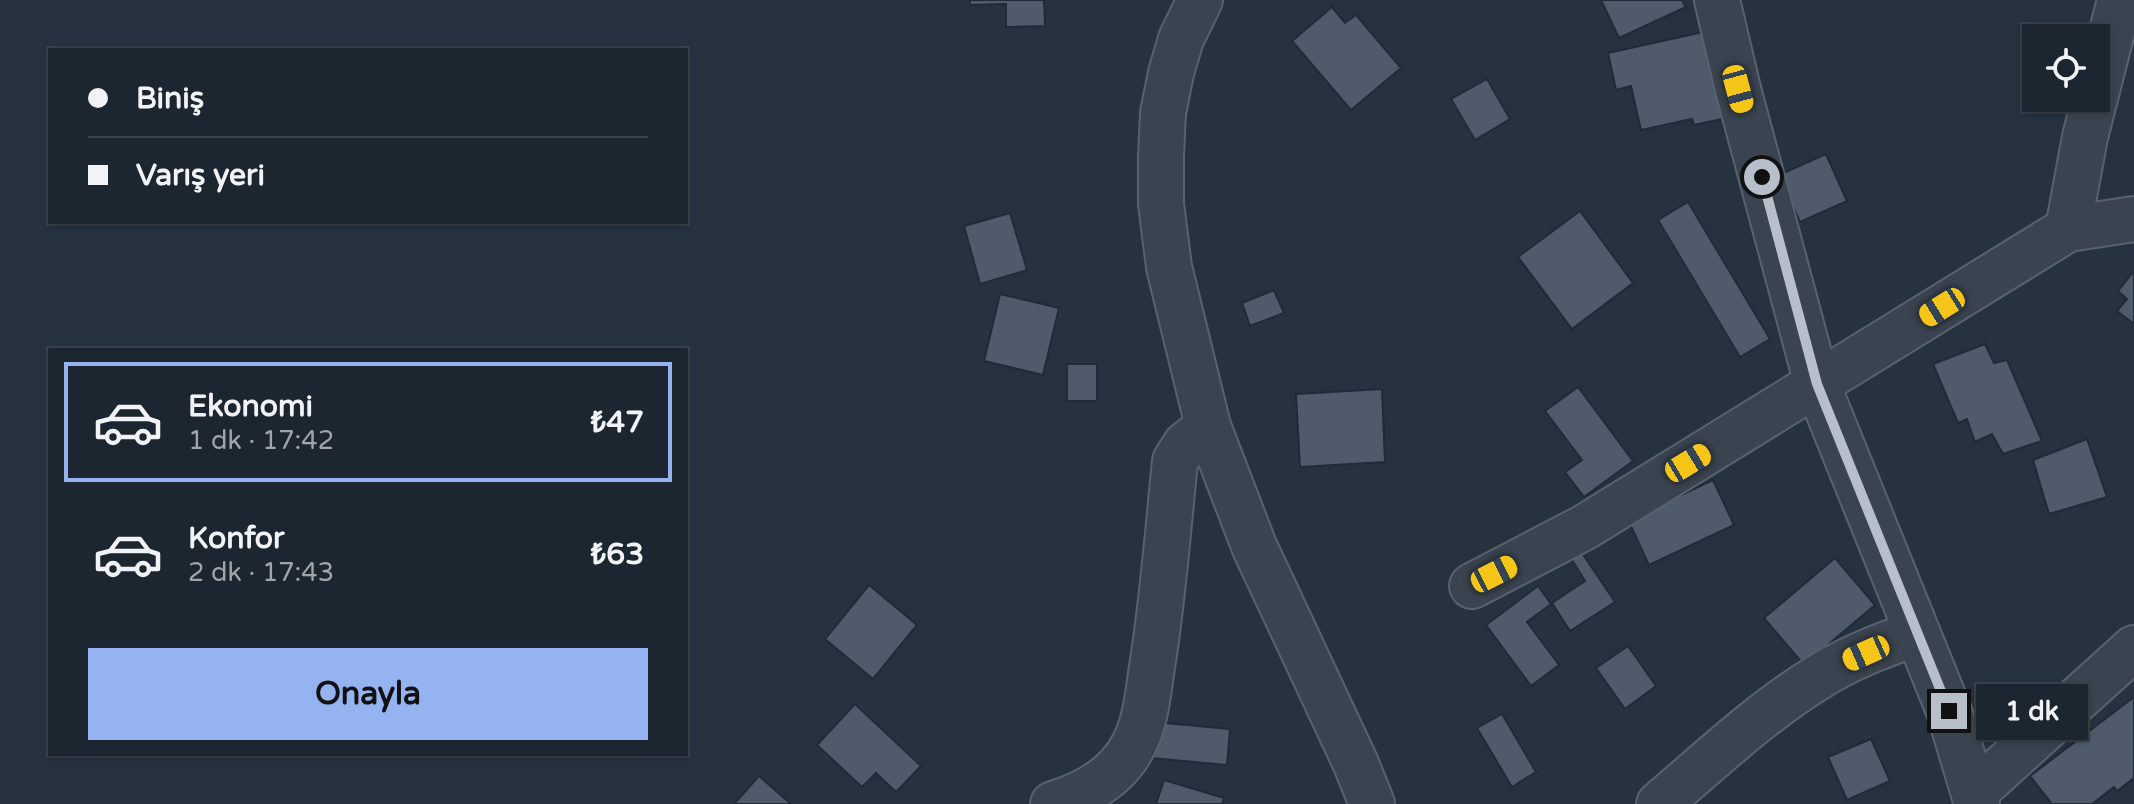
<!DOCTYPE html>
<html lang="tr">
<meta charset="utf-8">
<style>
:root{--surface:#1c2630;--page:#29323c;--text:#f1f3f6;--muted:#a0a5ab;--line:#3a434c;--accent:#95b2f1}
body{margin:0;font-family:"Varela Round",sans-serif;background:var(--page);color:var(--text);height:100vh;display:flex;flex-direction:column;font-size:30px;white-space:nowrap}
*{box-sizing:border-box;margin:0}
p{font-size:26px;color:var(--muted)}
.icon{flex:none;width:44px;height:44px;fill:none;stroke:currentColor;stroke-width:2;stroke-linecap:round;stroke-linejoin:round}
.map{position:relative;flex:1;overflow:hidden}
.panel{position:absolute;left:48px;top:348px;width:640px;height:408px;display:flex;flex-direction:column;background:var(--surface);border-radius:0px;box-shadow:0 2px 6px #0004,0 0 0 2px var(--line)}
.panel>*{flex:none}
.banner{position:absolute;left:48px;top:48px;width:640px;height:176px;border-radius:0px;box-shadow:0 2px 6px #0004,0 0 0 2px var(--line);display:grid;align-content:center;height:176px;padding:0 40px;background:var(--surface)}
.fabs{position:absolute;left:2022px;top:24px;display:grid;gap:16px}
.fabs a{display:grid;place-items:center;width:88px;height:88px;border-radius:0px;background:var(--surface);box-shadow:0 2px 6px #0004,0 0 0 2px var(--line);font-size:40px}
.end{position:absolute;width:36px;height:36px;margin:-18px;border:10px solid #b7bfca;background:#111;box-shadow:0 0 0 4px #111}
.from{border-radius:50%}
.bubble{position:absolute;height:56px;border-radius:0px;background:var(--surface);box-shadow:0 2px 6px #0004,0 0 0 2px var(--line);font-size:26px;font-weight:800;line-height:56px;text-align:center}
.car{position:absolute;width:24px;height:48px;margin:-24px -12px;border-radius:10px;box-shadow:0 0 6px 2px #0007;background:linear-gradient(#f5c518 24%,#345 0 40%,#f5c518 0 76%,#345 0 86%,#f5c518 0)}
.banner b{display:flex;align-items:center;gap:28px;height:76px;font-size:30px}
.banner b+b{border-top:2px solid var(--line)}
.banner i{width:20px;height:20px;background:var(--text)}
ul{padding:14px 0 0;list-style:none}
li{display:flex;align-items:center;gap:24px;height:120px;margin:0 16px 12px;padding:0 24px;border:4px solid transparent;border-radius:0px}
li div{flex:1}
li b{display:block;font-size:30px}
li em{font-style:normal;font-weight:800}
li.on{border-color:var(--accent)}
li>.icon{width:72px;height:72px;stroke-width:1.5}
.button{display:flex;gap:16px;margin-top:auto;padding:16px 40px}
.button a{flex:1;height:92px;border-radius:0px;background:var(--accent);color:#111;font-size:32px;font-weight:800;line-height:92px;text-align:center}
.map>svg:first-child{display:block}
.building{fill:#4f5b6b;stroke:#212b37;stroke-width:2}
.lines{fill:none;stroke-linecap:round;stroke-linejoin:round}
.minor-casing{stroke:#58626d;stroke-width:48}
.minor{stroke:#3a4450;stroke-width:44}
.route{stroke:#b7bfca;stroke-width:10}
</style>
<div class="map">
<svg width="2134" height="804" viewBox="0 0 2134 804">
<rect width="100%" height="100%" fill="#263240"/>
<g class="building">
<path d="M970 0H1044L1045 26 1006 27V4L970 5Z"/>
<path d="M1601 0H1682L1686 7 1619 38Z"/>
<path d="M1332 7 1345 23 1356 15 1401 68 1351 110 1292 41Z"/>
<path d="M1712 30 1731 117 1694 125 1692 119 1641 130 1631 86 1616 90 1608 53Z"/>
<path d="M1487 79 1510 119 1475 140 1451 99Z"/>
<path d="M1826 154 1847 201 1800 222 1779 175Z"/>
<path d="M1688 202 1770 339 1740 357 1658 220Z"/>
<path d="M1580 211 1633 283 1572 329 1518 257Z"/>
<path d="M1010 213 1027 270 980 284 964 226Z"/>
<path d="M2134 271V324L2117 311 2127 299 2118 291Z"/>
<path d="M1274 290 1284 313 1250 326 1242 303Z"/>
<path d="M1000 294 1059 308 1043 375 984 361Z"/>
<path d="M1985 344 1994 363 2007 360 2042 441 2003 454 1992 434 1975 442 1967 419 1958 423 1933 364Z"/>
<rect x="1067" y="364" width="30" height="37"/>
<path d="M1578 387 1633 461 1584 497 1565 472 1582 460 1545 411Z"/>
<path d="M1382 389 1385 462 1300 467 1296 394Z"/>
<path d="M2087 439 2107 497 2049 514 2033 460Z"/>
<path d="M1713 480 1734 525 1649 565 1628 520Z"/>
<path d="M1582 553 1615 602 1570 631 1552 603 1585 581 1572 560Z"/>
<path d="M1835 558 1875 605 1804 665 1764 618Z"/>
<path d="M869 585 917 625 873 679 825 639Z"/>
<path d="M1538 586 1551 604 1527 622 1559 665 1531 686 1486 625Z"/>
<path d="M1628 646 1656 686 1625 709 1596 668Z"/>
<path d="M2134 697V778L2117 791 2114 787 2092 804H2052L2030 776Z"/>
<path d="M855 704 921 766 896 792 876 773 862 787 817 745Z"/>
<path d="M1502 714 1536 772 1512 787 1477 728Z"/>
<path d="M1154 722 1230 729 1227 765 1151 758Z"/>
<path d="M1871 739 1890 781 1847 800 1828 757Z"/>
<path d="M759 776 791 804H734Z"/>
<path d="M1164 780 1224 798 1222 804H1156Z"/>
</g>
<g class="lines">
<g class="minor-casing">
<g id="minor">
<path d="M1200 0 1181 39 1171 73 1163 113 1161 156V204L1169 267 1208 426 1254 546 1356 764 1372 804"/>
<path d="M1717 0 1738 89 1817 384 1949 711 1977 804"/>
<path d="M2096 94 2120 0"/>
<path d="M2068 229 2085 137 2095 98"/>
<path d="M1472 586 1585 527 2068 229 2134 219"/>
<path d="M1974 793 2134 648"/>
<path d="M1053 804C1086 794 1118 777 1134 744 1146 721 1148 693 1152 667 1163 599 1168 530 1175 461L1185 445 1208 426"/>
<path d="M1659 804C1710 761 1760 713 1817 678 1848 658 1883 645 1917 633"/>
</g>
</g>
<use href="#minor" class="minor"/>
</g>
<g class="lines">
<path class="route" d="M1762 177 1817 384 1949 711"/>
</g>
</svg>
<div class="fabs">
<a><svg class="icon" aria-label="locate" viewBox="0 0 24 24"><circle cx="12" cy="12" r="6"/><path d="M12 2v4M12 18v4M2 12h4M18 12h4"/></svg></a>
</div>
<i class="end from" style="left:1762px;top:177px"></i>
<i class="end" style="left:1949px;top:711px"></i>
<div class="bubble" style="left:1976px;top:684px;width:112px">1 dk</div>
<i class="car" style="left:1738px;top:89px;rotate:165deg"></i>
<i class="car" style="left:1942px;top:307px;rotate:238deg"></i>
<i class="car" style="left:1688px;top:463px;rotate:59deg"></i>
<i class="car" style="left:1494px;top:574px;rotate:63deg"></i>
<i class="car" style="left:1866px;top:653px;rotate:246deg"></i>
<div class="banner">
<b><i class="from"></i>Biniş</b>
<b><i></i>Varış yeri</b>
</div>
<section class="panel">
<ul>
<li class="on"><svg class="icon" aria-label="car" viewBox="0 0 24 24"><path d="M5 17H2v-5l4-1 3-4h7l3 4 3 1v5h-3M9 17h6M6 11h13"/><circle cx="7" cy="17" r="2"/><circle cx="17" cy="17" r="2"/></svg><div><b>Ekonomi</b><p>1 dk · 17:42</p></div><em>₺47</em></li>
<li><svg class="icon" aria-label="car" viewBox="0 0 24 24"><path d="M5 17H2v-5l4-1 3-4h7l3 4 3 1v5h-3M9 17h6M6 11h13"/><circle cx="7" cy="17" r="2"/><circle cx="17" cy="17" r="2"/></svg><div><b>Konfor</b><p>2 dk · 17:43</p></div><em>₺63</em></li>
</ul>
<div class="button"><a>Onayla</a></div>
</section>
</div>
